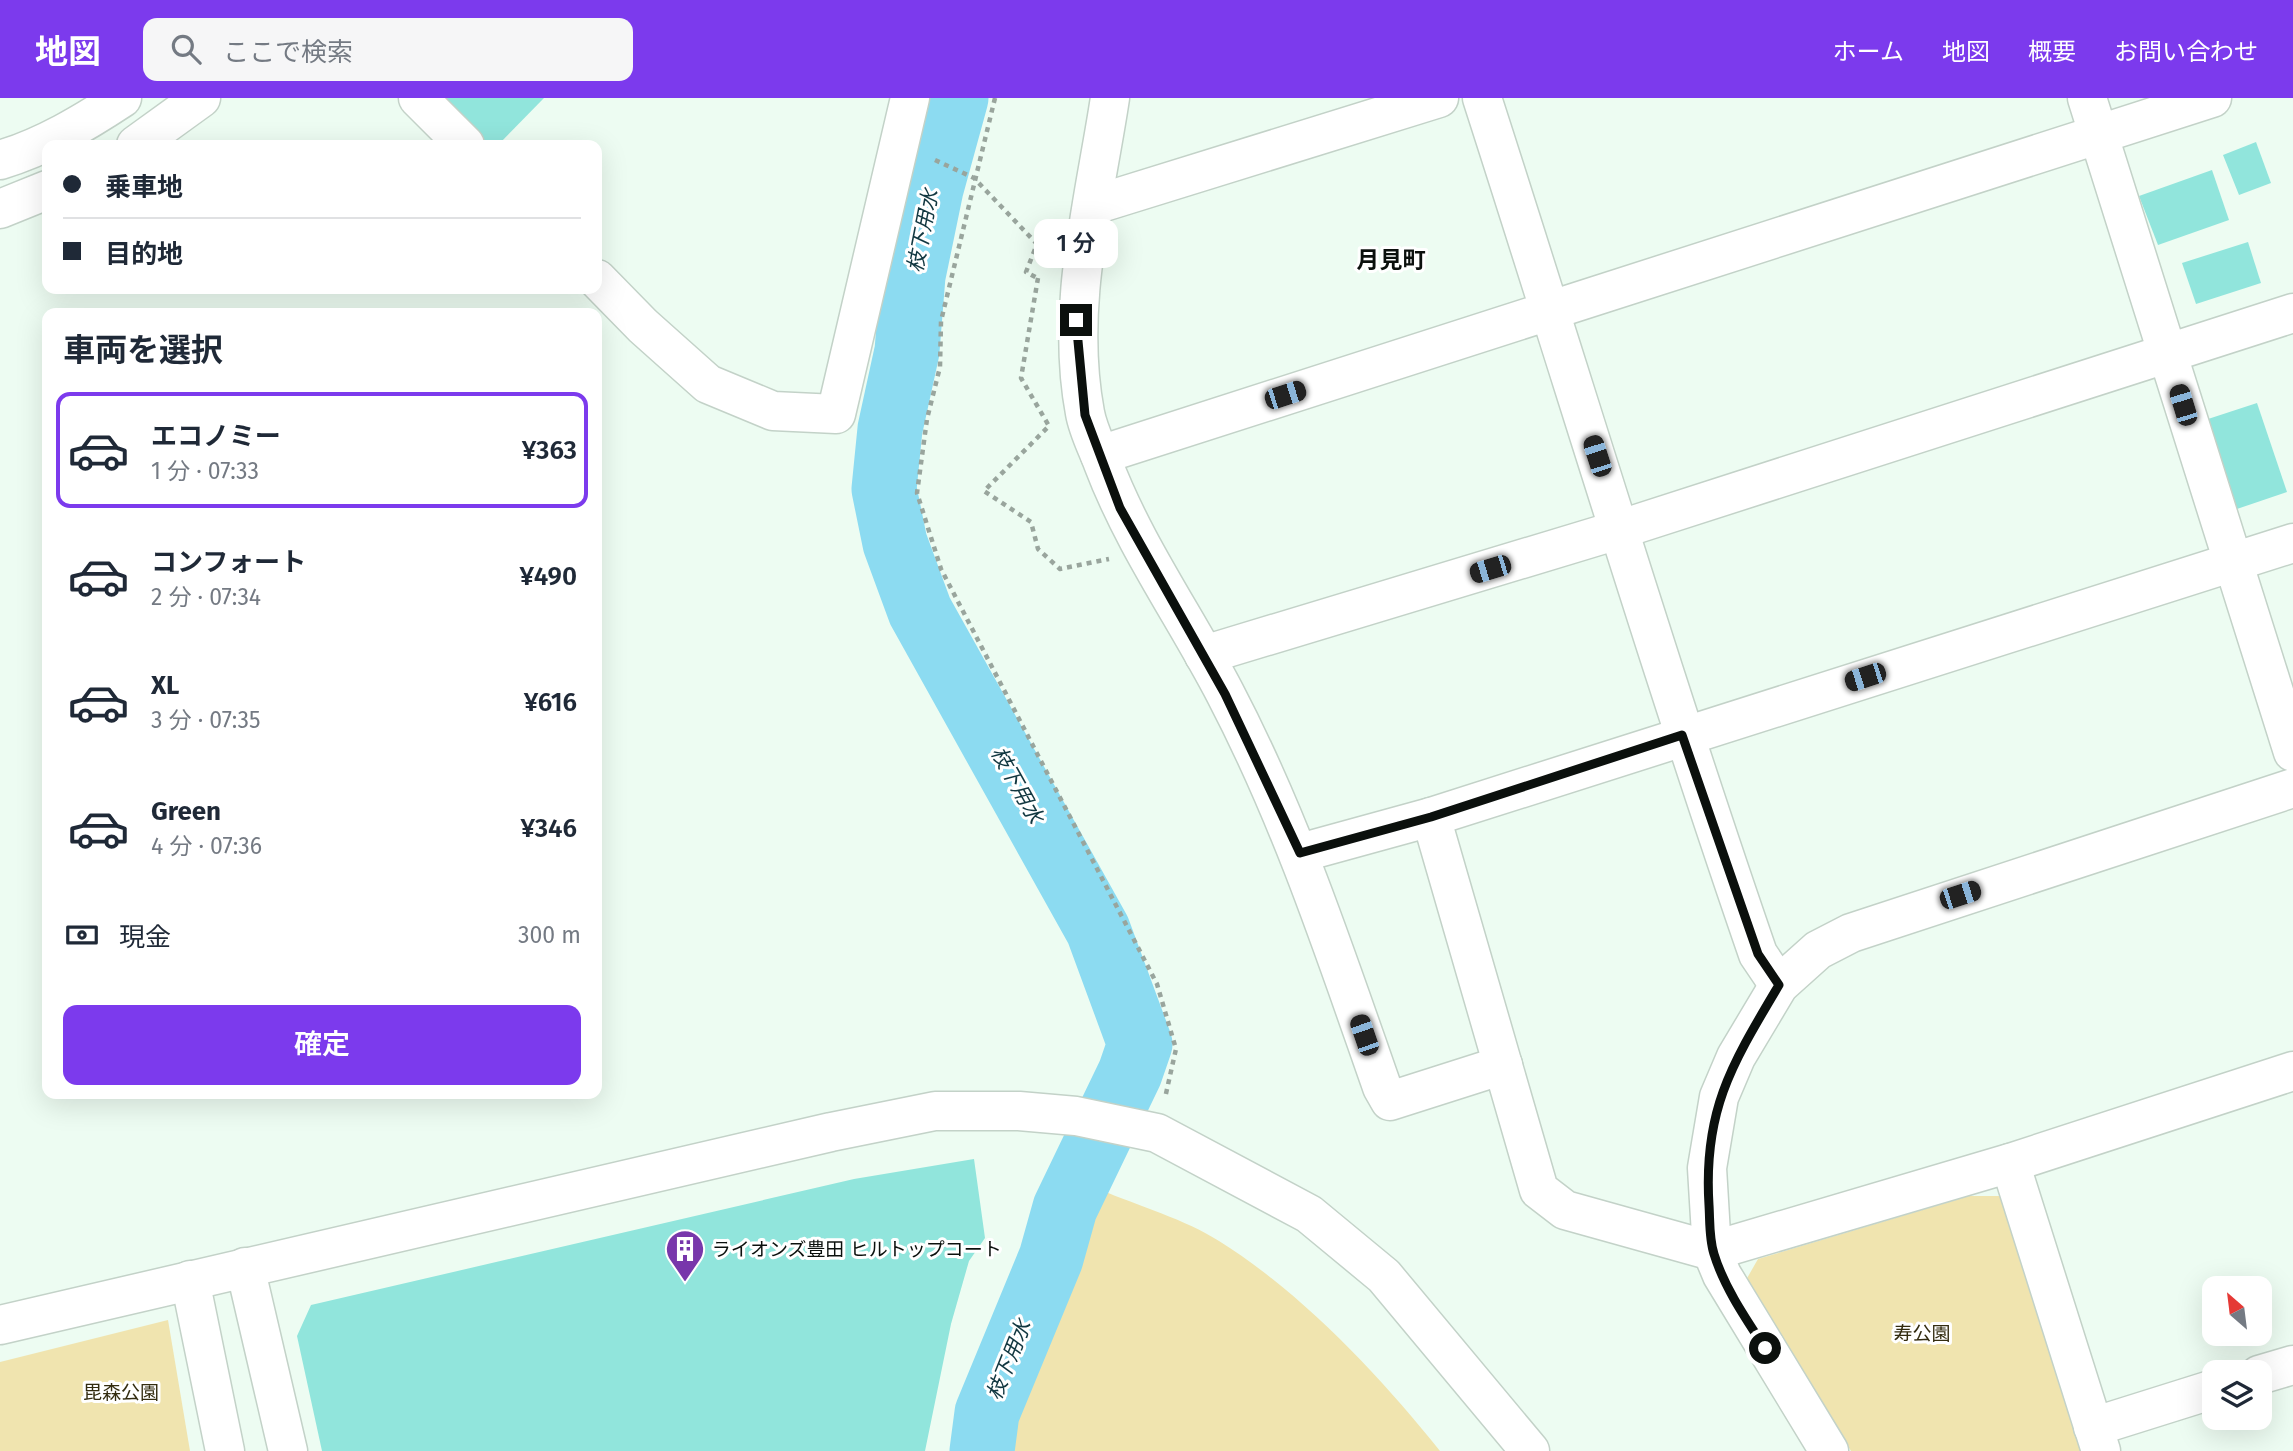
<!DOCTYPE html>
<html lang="ja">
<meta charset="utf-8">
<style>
:root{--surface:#fff;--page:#f6f6f7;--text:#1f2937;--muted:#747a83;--line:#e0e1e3;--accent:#7c3aed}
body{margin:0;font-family:"Fira Sans","Noto Sans JP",sans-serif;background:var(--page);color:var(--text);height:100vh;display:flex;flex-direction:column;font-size:26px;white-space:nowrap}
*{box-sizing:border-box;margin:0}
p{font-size:23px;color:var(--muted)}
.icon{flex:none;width:38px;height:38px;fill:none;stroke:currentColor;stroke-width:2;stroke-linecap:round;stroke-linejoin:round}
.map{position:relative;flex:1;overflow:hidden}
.sheet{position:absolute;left:42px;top:210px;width:560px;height:791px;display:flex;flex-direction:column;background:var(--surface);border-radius:14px;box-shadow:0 7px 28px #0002}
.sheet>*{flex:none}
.hud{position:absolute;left:42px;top:42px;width:560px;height:154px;border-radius:14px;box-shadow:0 7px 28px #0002;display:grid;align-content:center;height:154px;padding:0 21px;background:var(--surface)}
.needle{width:46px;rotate:332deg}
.tools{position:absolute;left:2202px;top:1178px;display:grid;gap:14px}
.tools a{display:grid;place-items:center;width:70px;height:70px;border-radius:14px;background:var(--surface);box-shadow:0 7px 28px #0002;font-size:35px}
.end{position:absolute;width:32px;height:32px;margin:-16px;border:9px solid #0b100d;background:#fff;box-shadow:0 0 0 4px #fff}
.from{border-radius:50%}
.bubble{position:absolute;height:49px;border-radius:14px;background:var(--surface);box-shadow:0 7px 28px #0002;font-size:23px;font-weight:600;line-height:49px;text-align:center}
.car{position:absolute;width:21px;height:42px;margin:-21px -10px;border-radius:9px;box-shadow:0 0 5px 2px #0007;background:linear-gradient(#222 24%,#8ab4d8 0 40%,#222 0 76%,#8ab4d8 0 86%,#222 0)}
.hud b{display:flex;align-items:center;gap:24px;height:66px;font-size:26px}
.hud b+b{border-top:2px solid var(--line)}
.hud i{width:18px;height:18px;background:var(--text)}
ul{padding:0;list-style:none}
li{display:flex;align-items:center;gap:21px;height:116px;margin:0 14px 10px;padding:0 7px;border:4px solid transparent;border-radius:14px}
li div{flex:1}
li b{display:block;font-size:26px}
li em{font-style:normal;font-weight:600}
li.active{border-color:var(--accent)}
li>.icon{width:63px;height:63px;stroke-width:1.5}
h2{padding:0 21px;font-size:32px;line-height:84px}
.pay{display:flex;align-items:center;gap:18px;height:77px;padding:0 21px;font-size:26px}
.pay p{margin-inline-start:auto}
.primary-button{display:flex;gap:14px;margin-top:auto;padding:14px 21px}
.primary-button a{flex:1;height:80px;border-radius:14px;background:var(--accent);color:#fff;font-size:28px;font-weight:600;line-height:80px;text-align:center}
header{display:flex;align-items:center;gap:42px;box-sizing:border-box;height:98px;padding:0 35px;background:var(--accent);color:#fff}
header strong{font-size:33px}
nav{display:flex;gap:38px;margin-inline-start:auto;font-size:24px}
.search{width:490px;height:63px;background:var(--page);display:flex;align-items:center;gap:18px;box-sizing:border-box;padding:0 24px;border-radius:14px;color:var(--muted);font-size:26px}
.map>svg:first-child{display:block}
.green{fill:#f0e4af}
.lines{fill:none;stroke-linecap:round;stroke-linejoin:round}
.river{stroke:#8cdbf1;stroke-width:65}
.building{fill:#91e5dc}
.minor-casing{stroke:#c3d2c8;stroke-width:41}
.path{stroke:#99a59d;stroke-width:4.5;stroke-dasharray:5 5;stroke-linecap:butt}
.minor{stroke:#fff;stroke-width:38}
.route{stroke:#0b100d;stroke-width:9}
.labels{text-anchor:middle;stroke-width:6;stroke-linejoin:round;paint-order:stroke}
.poi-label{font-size:19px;fill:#0b100d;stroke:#fff;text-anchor:start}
.park-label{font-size:19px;fill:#332c10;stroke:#fff}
.water-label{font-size:21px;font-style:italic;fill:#113740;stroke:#fff}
.quarter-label{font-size:23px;font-weight:bold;fill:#0b100d;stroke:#fff}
</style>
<header>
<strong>地図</strong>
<div class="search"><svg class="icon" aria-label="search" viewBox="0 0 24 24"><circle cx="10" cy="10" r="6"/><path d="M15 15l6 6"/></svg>ここで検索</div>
<nav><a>ホーム</a><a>地図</a><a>概要</a><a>お問い合わせ</a></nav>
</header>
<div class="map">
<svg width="2293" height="1353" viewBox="0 0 2293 1353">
<rect width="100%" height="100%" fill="#edfcf2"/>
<g class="green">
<path d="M1101 1092C1136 1107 1187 1122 1219 1143 1302 1195 1379 1277 1440 1353H1003C1011 1295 1041 1240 1063 1185 1076 1151 1076 1120 1101 1092Z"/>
<path d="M1969 1098H2001L2083 1353H1851L1746 1182 1758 1161Z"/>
<path d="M168 1222 190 1353H0V1264Z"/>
</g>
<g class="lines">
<path class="river" d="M956 0 931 91 913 178 907 253 890 331 884 391 895 445 920 513 1098 832 1140 946 1130 975 1065 1110 1051 1160 987 1315 982 1353"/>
</g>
<g class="building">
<path d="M432 0H544L498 47H479Z"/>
<path d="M2256 44 2271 85 2239 97 2223 57Z"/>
<path d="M2212 72 2229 122 2158 147 2139 98Z"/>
<path d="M2248 144 2261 185 2196 206 2182 165Z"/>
<path d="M2257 305 2287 394 2234 412 2205 322Z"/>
<path d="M974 1061 985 1140 969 1163 951 1226 925 1353H322L297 1238 311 1207 854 1081Z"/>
</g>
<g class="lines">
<g class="minor-casing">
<g id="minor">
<path d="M418 0 465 47"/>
<path d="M1110 0C1094 105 1065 209 1085 315 1088 332 1097 349 1103 365 1134 447 1185 518 1225 595 1291 721 1335 855 1382 989L1390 1003 1503 967"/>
<path d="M1482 0C1574 285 1660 572 1758 856L1779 887"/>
<path d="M2087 0 2293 654"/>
<path d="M136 47 201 0"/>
<path d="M0 62C44 49 84 25 122 0"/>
<path d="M1094 107 1439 0"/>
<path d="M0 111 47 92"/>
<path d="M597 181 643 228 708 286 773 313 836 316 910 0"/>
<path d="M1100 357 2212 0"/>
<path d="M1204 557 1621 431 2293 215"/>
<path d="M1431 719 1539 1092 1565 1112 1712 1153 2010 1065 2293 973"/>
<path d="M1300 755 1431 719 2293 445"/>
<path d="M2010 1065 2101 1353"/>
<path d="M245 1169 288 1353"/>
<path d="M190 1182 225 1353"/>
<path d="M0 1227 831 1034 935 1013H1019L1076 1018 1157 1035 1309 1116 1384 1178 1530 1353"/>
<path d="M2259 1277 2293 1267"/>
<path d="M2093 1329 2214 1291"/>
<path d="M1829 1353 1722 1177 1712 1153 1707 1070 1719 999 1736 959 1779 887 1818 852 1851 835 2293 690"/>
</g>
</g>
<g class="path">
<path d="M995 0 941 223 940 269 927 321 917 395 941 471 1157 886 1176 951 1165 1000"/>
<path d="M935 62 974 80 1037 146 1026 174 1039 181"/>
<path d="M1038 180 1021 280 1049 328 984 393 1031 424 1038 451 1060 471 1109 461"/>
</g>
<use href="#minor" class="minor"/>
</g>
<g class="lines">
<path class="route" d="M1076 222 1085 317 1120 410 1225 596 1300 755 1431 719 1682 637 1758 856 1779 887C1732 966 1703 1012 1709 1107 1710 1123 1709 1141 1714 1156 1724 1189 1746 1221 1765 1250"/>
</g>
<defs>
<g id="building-pin" transform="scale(2.0125)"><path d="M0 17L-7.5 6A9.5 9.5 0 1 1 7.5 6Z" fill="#7837ab" stroke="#fff"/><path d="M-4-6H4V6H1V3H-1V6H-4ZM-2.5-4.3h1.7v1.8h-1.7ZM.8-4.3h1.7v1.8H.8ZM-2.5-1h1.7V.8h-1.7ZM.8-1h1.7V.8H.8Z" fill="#fff"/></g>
</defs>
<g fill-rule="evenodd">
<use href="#building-pin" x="685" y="1151"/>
</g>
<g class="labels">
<g class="poi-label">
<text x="712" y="1158">ライオンズ豊田 ヒルトップコート</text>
</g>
<g class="park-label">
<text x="1922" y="1242">寿公園</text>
<text x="121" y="1301">毘森公園</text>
</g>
<g class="water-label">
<text transform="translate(923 133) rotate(-79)" y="7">枝下用水</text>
<text transform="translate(1017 687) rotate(61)" y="7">枝下用水</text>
<text transform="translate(1009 1262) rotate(-68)" y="7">枝下用水</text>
</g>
<g class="quarter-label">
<text x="1391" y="170">月見町</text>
</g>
</g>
</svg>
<div class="tools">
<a><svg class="needle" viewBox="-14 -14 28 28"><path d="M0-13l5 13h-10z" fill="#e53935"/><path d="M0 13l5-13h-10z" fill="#747a83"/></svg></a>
<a><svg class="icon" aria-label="layers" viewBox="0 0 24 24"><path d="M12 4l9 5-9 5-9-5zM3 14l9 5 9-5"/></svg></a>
</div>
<i class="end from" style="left:1765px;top:1250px"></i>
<i class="end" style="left:1076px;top:222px"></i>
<div class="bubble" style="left:1034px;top:121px;width:84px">1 分</div>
<i class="car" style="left:1285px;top:297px;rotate:72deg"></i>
<i class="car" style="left:2183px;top:307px;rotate:343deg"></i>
<i class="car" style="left:1597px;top:358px;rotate:342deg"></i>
<i class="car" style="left:1490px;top:471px;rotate:253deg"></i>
<i class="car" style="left:1865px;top:579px;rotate:252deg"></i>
<i class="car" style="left:1960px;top:797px;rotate:72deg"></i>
<i class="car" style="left:1364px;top:937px;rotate:341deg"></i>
<div class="hud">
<b><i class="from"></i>乗車地</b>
<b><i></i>目的地</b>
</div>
<section class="sheet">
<h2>車両を選択</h2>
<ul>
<li class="active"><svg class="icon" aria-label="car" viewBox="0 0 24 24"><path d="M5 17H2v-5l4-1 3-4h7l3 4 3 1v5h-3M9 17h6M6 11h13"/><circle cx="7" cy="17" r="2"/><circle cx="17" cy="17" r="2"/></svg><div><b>エコノミー</b><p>1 分 · 07:33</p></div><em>¥363</em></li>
<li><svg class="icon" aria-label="car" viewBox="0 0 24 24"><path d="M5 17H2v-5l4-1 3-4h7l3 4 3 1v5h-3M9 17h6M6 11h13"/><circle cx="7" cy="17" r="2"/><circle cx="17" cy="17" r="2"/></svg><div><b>コンフォート</b><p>2 分 · 07:34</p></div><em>¥490</em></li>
<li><svg class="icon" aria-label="car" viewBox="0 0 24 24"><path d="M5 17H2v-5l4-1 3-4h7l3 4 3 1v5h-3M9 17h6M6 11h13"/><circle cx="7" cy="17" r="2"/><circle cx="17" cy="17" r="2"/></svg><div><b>XL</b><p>3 分 · 07:35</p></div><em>¥616</em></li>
<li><svg class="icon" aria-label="car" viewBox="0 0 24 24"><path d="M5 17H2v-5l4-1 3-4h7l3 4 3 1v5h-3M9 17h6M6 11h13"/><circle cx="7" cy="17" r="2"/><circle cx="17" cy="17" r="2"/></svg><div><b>Green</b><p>4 分 · 07:36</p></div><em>¥346</em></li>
</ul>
<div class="pay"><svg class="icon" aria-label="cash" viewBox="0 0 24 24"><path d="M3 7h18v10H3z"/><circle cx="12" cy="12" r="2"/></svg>現金<p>300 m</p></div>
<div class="primary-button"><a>確定</a></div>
</section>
</div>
